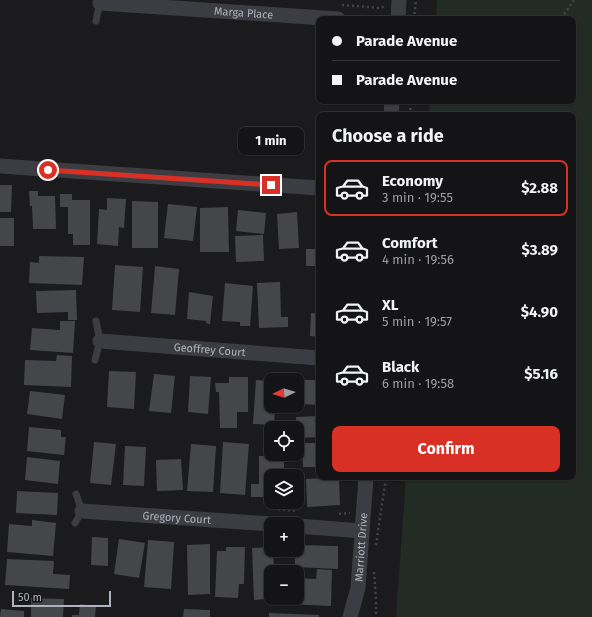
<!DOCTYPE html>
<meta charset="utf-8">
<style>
:root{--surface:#141416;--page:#212123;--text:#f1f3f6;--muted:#9d9ea1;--line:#333335;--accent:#d93025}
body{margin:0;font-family:"Fira Sans",sans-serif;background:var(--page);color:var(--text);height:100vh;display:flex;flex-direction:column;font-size:15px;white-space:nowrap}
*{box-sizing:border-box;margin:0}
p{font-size:13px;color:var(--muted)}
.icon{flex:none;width:22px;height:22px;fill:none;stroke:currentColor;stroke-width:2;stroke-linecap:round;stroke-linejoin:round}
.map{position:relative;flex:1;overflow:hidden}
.sheet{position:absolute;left:316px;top:112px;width:260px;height:368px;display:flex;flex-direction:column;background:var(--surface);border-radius:8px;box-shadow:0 1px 3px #0004,0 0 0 1px var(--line)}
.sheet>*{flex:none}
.guide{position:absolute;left:316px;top:16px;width:260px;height:88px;border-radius:8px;box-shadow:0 1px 3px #0004,0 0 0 1px var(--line);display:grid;align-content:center;height:88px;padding:0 16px;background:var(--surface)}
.needle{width:26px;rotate:265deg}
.buttons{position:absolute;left:264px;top:373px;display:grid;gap:8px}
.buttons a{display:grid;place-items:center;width:40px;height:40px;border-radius:8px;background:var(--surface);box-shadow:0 1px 3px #0004,0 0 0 1px var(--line);font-size:20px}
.scale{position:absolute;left:12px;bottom:10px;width:99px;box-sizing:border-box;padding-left:4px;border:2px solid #aeb2bd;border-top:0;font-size:11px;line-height:14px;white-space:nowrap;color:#aeb2bd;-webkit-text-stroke:3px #161618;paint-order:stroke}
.end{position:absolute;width:18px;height:18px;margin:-9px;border:5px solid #d93025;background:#fff;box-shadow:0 0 0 2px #fff}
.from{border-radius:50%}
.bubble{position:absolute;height:28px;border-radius:8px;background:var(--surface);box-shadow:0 1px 3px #0004,0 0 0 1px var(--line);font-size:13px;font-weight:700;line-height:28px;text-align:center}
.guide b{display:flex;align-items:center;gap:14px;height:38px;font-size:15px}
.guide b+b{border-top:1px solid var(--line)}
.guide i{width:10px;height:10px;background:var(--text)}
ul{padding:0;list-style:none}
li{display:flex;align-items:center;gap:12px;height:56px;margin:0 8px 6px;padding:0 8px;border:2px solid transparent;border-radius:8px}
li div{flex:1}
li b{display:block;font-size:15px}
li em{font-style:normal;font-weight:700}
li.active{border-color:var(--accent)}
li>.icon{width:36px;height:36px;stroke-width:1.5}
h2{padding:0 16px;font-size:18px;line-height:48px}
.cta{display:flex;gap:8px;margin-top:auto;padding:8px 16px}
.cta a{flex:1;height:46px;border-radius:8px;background:var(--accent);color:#fff;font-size:16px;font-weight:700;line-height:46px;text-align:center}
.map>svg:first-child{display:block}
.green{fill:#222c24}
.building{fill:#45464a}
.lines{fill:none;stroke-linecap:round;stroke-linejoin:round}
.path{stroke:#424449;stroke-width:2.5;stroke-dasharray:2 3;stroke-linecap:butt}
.service{stroke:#3c3d42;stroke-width:7}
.minor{stroke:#3c3d42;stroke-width:15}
.route{stroke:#d93025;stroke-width:5}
.labels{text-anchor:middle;stroke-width:3;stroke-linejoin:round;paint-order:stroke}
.street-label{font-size:11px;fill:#aeb2bd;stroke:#161618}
</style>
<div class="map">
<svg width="592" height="617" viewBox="0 0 592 617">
<rect width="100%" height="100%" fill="#1b1b1d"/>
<path class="green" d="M437 0H592V617H396L406 477H573V115H429L430 101H573V19H436Z"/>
<g class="building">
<path d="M0 185H12L11 212H0Z"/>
<path d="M29 191H38V196H55L56 229H33L32 206H30Z"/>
<path d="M60 194H72V200H90V245H73V234H68V207H60Z"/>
<path d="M107 198 126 199 124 228 119 227 118 246 97 244 99 209 107 210Z"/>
<path d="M132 201 158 202V248H132Z"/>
<path d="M168 204 197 207 193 241 164 238Z"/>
<path d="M228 207 229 252H200V208Z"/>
<path d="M238 210 266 213 264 234 236 231Z"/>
<path d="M297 212 299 248 279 249 277 214Z"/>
<rect x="0" y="218" width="14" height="28"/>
<path d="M263 235 264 261 236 262 235 236Z"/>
<path d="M318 246H319V266H306V249H318Z"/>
<path d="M39 256 84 257 82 285 29 283 30 262 39 263Z"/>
<path d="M115 265 143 267 140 312 112 310Z"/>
<path d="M155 266 179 269 175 315 151 313Z"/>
<path d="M280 282 281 317H288V327L259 328 257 283Z"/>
<path d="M225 283 253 286 250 326H240V322L222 321Z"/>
<path d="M76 290 77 320H68V312L37 313 36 291Z"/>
<path d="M189 292 213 296 210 324 206 323V321L187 319Z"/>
<path d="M311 313 319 314V337L310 336Z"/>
<path d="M60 321H75L73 353 30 350 32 328 60 330Z"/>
<path d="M57 355 72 356 71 387 24 385 25 360 56 361Z"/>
<path d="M109 371 136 372 134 409 107 407Z"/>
<path d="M154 374 175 376 171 413 149 411Z"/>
<path d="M190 376 211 377 208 414 188 412Z"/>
<path d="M229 377H248V412H237V428H220L219 392H216L215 383H229Z"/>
<path d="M256 380 271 381V406H275L274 425 253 424Z"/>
<path d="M303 380H319V405L302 404Z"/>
<path d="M30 391 65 395 62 419 27 414Z"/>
<path d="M319 416V437L297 438 296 417Z"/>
<path d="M29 427 61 430V437H66L64 455 27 451Z"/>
<path d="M94 442 116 444 111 485 90 483Z"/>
<path d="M223 442 249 444 245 495 220 493Z"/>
<path d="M302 443H319V474H318L317 467H303Z"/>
<path d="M191 444 216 446 213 492 187 491Z"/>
<path d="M125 446 146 447 144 486 123 485Z"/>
<path d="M259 456H284V476H271V497H251V484H259Z"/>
<path d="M27 457 60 461 58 484 25 480Z"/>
<path d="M181 459 183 490 157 491 156 460Z"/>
<path d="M339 477 340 505 307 507 306 479Z"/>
<path d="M17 491 58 493 57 515 16 513Z"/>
<path d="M32 520 56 523 53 556 7 552 9 524 32 526Z"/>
<path d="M92 537 108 538V566L91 565Z"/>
<path d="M119 539 145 543 139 578 114 574Z"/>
<path d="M148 540 174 542 171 589 144 587Z"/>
<path d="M210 544V594L188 595 187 545Z"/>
<path d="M297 545 338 546V569L295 567V550H297Z"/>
<path d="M226 547H245L244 584H239L238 598 215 597 217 551H226Z"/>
<path d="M271 547V550H273L274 572H271V591L264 592 265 599 254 600 252 548Z"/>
<path d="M7 559 54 561 53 574 70 575 69 589 5 585Z"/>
<path d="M317 569 332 570 331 606 288 604 289 598H297V578L316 579Z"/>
<path d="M31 598 64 599 63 617H31Z"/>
<path d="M80 604 96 606 95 617H72V615H79Z"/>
<path d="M1 609 24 611V617H0Z"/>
<path d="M184 609 210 610V617H183Z"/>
<path d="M269 613 319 615V617H269Z"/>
</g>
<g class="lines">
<g class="path">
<path d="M342 5 380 8 385 6"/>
<path d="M414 19 416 0"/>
<path d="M563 19 565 13 574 0"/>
<path d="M410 115 411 101"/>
<path d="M273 509 298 511"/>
<path d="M339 514 350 513"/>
<path d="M376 545 386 477"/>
<path d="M374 572 376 600V617"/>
</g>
<g class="service">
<path d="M96 21 100 1"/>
<path d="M95 360 100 341 96 321"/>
<path d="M75 523 82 511 76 494"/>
</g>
<g class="minor">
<path id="s1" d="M100 3 338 19"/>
<path d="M398 19 399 0"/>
<path d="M391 115 392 101"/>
<path d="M0 166 319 188"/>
<path id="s2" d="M100 341 319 358"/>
<path id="s3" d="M82 511 271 524"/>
<path d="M297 526 362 531"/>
<path id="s4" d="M350 617 358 588 366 477"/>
</g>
</g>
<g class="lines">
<path class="route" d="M48 170 271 185"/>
</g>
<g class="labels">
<g class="street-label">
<text dy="4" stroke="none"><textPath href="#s1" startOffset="144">Marga Place</textPath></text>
<text dy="4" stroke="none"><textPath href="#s2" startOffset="110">Geoffrey Court</textPath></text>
<text dy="4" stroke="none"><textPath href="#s3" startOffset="95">Gregory Court</textPath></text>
<text dy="4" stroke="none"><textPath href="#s4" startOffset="71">Marriott Drive</textPath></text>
</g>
</g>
</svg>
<div class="buttons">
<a><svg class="needle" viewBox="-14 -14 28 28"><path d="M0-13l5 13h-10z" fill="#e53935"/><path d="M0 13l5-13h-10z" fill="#9d9ea1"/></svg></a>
<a><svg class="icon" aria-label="locate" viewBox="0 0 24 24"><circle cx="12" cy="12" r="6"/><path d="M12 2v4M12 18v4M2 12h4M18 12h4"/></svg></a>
<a><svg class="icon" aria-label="layers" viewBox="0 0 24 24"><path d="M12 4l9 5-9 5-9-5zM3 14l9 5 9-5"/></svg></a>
<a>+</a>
<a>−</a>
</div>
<div class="scale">50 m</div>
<i class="end from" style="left:48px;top:170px"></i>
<i class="end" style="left:271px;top:185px"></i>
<div class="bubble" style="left:238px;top:127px;width:66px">1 min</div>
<div class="guide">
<b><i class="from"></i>Parade Avenue</b>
<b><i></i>Parade Avenue</b>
</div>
<section class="sheet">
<h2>Choose a ride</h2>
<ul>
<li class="active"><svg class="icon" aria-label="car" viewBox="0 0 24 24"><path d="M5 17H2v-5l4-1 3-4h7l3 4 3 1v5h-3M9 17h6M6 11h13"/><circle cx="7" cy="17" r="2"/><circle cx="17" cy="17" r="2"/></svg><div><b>Economy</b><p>3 min · 19:55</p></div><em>$2.88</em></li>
<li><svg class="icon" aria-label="car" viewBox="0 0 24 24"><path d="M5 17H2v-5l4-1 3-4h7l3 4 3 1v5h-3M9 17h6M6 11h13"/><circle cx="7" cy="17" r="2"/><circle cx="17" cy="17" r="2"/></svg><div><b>Comfort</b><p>4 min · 19:56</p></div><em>$3.89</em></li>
<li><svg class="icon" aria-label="car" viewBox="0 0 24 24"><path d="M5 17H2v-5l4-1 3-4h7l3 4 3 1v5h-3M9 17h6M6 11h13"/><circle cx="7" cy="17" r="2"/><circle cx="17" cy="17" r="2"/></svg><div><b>XL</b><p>5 min · 19:57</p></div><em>$4.90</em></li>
<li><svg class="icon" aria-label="car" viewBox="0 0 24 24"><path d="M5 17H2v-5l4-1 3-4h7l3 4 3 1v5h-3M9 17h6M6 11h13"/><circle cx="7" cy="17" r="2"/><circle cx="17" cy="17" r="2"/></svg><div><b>Black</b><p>6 min · 19:58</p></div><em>$5.16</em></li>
</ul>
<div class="cta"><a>Confirm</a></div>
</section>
</div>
